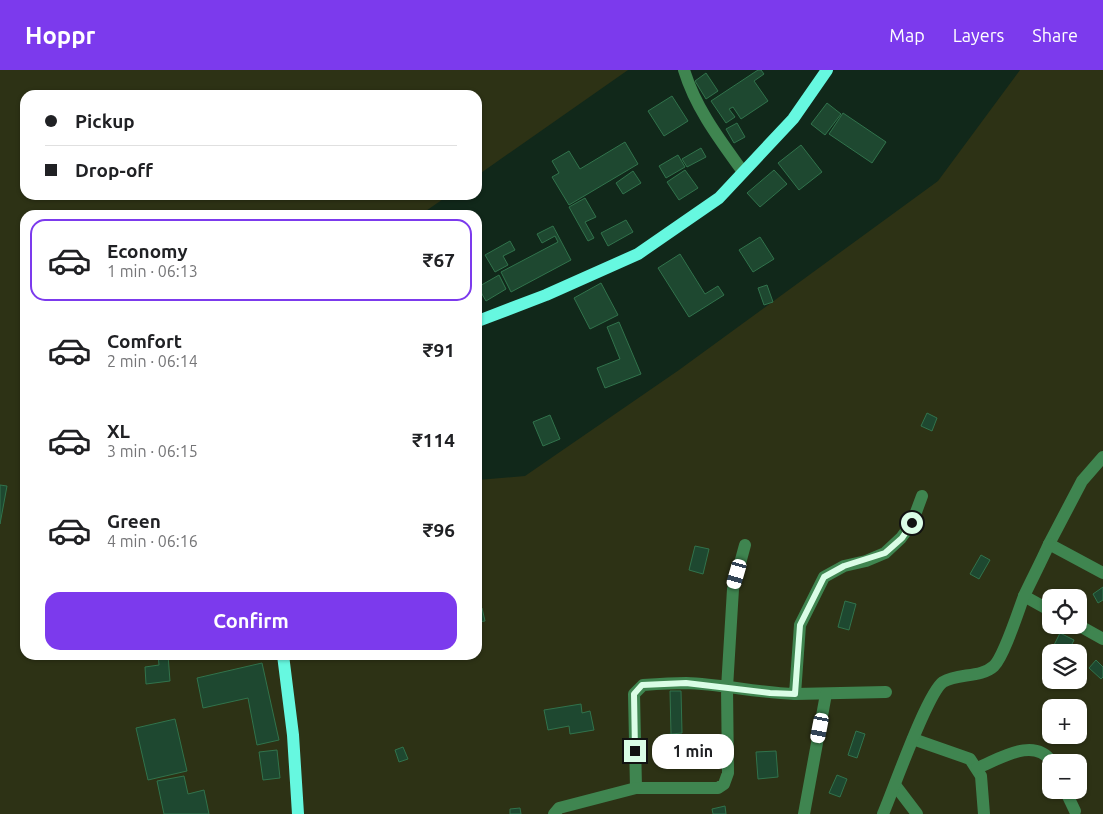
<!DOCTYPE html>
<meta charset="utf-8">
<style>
:root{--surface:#fff;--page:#f2f2f2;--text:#202124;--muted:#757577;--line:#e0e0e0;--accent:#7c3aed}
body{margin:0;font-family:Ubuntu,sans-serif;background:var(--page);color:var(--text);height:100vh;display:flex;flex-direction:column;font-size:19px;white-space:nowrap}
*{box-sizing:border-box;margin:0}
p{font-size:16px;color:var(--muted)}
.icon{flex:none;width:28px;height:28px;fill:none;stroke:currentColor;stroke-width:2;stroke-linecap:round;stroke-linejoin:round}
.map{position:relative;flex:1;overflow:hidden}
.sheet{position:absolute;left:20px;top:140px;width:462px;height:450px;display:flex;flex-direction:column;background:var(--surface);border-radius:15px;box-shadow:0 1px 4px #0004}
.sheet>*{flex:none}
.hud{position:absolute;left:20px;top:20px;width:462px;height:110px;border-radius:15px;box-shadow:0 1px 4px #0004;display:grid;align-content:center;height:110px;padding:0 25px;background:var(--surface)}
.tools{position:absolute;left:1042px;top:519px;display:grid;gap:10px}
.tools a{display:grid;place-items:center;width:45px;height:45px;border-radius:10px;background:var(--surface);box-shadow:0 1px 4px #0004;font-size:25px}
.end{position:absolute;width:22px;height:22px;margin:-11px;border:6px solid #dafde6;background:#111;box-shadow:0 0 0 2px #111}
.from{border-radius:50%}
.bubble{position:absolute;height:35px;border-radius:15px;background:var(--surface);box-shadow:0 1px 4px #0004;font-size:16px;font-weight:600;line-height:35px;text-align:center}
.car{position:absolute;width:15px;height:30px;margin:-15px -8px;border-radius:6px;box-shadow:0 0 4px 1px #0007;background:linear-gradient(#fff 24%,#345 0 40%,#fff 0 76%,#345 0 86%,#fff 0)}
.hud b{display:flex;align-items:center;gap:18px;height:48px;font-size:19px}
.hud b+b{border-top:1px solid var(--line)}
.hud i{width:12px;height:12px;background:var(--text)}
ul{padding:9px 0 0;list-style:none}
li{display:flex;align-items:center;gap:15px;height:82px;margin:0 10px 8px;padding:0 15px;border:2px solid transparent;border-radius:15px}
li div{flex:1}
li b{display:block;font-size:19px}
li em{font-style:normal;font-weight:600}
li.current{border-color:var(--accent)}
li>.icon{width:45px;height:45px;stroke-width:1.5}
.action{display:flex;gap:10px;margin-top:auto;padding:10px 25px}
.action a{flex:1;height:58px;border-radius:15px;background:var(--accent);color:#fff;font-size:20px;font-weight:600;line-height:58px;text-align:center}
header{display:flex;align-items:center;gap:30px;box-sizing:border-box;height:70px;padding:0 25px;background:var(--accent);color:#fff}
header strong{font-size:24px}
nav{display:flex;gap:28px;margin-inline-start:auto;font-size:18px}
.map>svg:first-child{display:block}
.green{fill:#2d3215;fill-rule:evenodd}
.building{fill:#1e4830;stroke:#31734c}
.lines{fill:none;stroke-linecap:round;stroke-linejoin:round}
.minor{stroke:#3f8550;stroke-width:12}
.major{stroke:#66f8e0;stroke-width:12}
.route{stroke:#dafde6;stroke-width:6}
</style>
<header>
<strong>Hoppr</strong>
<nav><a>Map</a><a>Layers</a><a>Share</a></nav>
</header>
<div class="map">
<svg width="1103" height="744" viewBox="0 0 1103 744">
<rect width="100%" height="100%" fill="#11281a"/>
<path class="green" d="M0 0H628L478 105V25H25V125H449L420 145H25V585H478V410L525 406 679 300 938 111 1020 0H1103V744H0ZM1051 528H1079V555H1051ZM1051 582H1079V610H1051ZM1051 638H1079V665H1051ZM1051 692H1079V720H1051Z"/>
<g class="building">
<path d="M758 0H761L764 4 754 11 768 31 741 49 733 37 729 39 735 47 726 53 711 31Z"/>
<path d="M706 3 718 21 706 29 695 11Z"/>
<path d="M672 26 688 51 664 66 648 41Z"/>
<path d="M827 33 841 44 825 65 811 54Z"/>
<path d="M843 43 886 72 872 93 829 64Z"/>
<path d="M737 53 745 67 734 73 726 59Z"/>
<path d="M625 72 638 94 569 135 552 107 559 103 552 91 569 81 580 99Z"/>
<path d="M801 75 822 102 799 120 778 93Z"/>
<path d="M701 78 706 87 687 97 682 89Z"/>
<path d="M678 85 685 97 666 108 659 96Z"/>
<path d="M685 100 698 118 679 130 667 112Z"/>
<path d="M774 100 787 114 760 137 747 123Z"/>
<path d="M633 101 641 113 623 124 616 113Z"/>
<path d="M585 128 596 147 585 152 594 168 588 171 569 137Z"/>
<path d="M626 150 633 162 608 176 601 163Z"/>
<path d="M553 156 571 190 511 222 501 202 558 172 555 166 542 173 537 164Z"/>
<path d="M760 167 774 189 753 202 739 180Z"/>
<path d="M510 171 515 180 503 186 508 195 495 202 485 185Z"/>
<path d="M680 184 705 224 718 216 724 225 689 247 658 198Z"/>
<path d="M499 205 506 219 486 231 478 217Z"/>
<path d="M601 213 618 245 590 259 574 228Z"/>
<path d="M767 215 773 232 764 235 758 218Z"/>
<path d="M619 252 641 304 605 318 597 298 620 289 607 257Z"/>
<path d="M927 343 937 348 932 361 921 356Z"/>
<path d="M550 345 560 369 543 376 533 352Z"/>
<path d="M0 415 7 416 0 454Z"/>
<path d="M695 476 709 479 703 504 689 500Z"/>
<path d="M981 485 990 490 979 509 970 504Z"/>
<path d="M1103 517V530L1098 533 1093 524Z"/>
<path d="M845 531 856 534 849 560 838 557Z"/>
<path d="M482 538 485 551 478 552V539Z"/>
<path d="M1060 563 1074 570 1068 582H1058L1052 579Z"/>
<path d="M158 585H168L170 611 146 614 145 597 159 595Z"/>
<path d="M1096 590 1103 597V607L1101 609 1089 598Z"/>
<path d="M262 593 279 670 257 675 248 628 203 638 197 608Z"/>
<path d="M670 621H681L682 663 671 664Z"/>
<path d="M581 634 582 643 590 641 594 660 570 664 569 656 548 660 544 640Z"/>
<path d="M175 649 187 701 148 710 136 658Z"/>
<path d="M856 661 865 664 857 688 848 685Z"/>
<path d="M671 664 673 680 665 682 663 665Z"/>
<path d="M403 677 408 689 399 692 395 680Z"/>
<path d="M277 680 280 708 263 710 259 682Z"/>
<path d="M776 681 778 707 758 709 756 682Z"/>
<path d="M837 705 847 709 840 727 829 723Z"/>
<path d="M184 706 188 724 204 720 209 744H164L157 711Z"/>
<path d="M725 736 726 744H713L712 739Z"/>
<path d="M520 738 521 744H510V739Z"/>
</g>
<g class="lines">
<g class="minor">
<path d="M684 0C696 39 720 70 743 102"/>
<path d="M1049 474 1082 411 1103 387"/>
<path d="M745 475 733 519 727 618 728 703 724 714 718 718H636L634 624 643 615C657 614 671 613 686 613 722 614 758 623 795 624L800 555 824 507 844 496 866 491 885 483 901 468 912 453 922 426"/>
<path d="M1024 526 1051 541"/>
<path d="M1078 555 1103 569"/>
<path d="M795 624 886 622"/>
<path d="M913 669 970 689 981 706 984 744"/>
<path d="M977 698C1000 689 1034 666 1052 692"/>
<path d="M895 715 917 744"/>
<path d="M1065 720 1075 741"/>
<path d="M554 744 559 738 636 718"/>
<path d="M804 744 826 624"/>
<path d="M883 744C893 721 927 623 943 612 957 603 981 608 994 596 1004 586 1018 542 1024 526 1032 509 1041 492 1049 474L1103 503"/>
</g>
<g class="major">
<path d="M478 251 546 225 638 184 719 128 793 49 827 0"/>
<path d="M283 585 293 665 298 744"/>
</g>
</g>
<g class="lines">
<path class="route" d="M635 681 634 624 642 615 686 613 770 623 795 624 800 555 824 507 844 496 885 483 902 468 912 453"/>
</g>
</svg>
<div class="tools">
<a><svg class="icon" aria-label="locate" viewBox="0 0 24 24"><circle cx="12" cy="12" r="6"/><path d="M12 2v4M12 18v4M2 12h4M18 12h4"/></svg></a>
<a><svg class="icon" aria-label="layers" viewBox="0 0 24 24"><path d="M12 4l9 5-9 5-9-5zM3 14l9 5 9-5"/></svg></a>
<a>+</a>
<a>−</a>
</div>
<i class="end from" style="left:912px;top:453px"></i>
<i class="end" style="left:635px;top:681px"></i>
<div class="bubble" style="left:652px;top:664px;width:82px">1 min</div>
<i class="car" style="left:737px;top:504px;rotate:196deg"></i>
<i class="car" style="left:820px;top:658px;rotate:191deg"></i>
<div class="hud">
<b><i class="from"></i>Pickup</b>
<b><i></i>Drop-off</b>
</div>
<section class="sheet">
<ul>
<li class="current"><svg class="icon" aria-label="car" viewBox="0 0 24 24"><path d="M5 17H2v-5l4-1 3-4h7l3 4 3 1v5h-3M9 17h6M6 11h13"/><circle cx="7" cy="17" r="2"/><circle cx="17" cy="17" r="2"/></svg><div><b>Economy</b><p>1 min · 06:13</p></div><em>₹67</em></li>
<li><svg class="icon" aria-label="car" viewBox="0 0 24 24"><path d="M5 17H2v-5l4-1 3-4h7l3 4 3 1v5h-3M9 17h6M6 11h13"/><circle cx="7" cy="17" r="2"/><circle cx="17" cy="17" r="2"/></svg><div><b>Comfort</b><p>2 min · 06:14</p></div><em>₹91</em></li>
<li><svg class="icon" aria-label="car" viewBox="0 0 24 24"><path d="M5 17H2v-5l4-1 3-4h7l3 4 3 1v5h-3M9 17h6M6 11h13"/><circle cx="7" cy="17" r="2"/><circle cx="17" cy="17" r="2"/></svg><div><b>XL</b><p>3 min · 06:15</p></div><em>₹114</em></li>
<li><svg class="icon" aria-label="car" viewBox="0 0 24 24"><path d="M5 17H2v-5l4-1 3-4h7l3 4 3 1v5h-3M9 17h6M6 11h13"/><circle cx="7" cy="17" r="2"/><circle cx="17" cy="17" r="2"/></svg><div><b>Green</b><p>4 min · 06:16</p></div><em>₹96</em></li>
</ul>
<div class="action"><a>Confirm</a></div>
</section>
</div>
